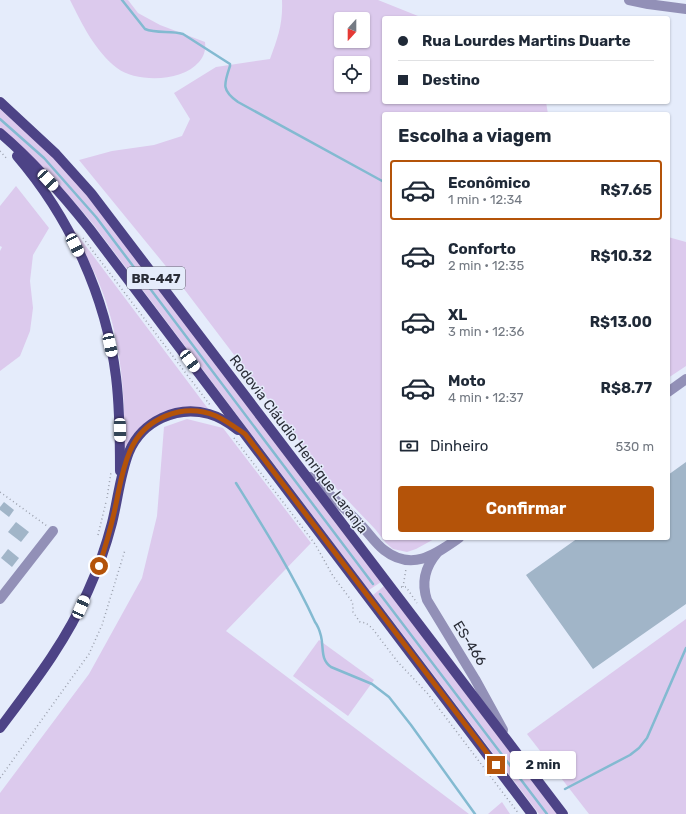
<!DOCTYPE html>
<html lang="pt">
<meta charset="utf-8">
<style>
:root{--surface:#fff;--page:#f6f6f7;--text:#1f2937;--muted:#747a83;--line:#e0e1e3;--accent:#b45309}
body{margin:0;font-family:Rubik,sans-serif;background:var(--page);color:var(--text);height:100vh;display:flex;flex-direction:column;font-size:15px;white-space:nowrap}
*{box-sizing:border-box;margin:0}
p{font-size:13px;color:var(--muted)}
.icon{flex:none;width:22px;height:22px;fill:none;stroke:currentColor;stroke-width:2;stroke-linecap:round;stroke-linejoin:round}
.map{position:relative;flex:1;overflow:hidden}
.sheet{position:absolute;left:382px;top:112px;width:288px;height:428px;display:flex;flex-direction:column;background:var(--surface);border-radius:4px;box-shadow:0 1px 3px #0004}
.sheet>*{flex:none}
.top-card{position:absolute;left:382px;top:16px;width:288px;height:88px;border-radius:4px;box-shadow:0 1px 3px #0004;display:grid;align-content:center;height:88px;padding:0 16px;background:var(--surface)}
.needle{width:26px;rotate:201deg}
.tools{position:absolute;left:334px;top:12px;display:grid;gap:8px}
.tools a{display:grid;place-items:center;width:36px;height:36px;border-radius:4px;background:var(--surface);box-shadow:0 1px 3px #0004;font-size:20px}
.end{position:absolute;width:18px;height:18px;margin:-9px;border:5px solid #b45309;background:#fff;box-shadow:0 0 0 2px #fff}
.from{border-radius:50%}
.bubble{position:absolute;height:28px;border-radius:4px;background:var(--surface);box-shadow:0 1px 3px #0004;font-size:13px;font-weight:700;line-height:28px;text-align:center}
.car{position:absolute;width:12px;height:24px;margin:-12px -6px;border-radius:5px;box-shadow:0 0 3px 1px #0007;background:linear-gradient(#fff 24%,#345 0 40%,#fff 0 76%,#345 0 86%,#fff 0)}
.top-card b{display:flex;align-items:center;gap:14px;height:38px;font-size:15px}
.top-card b+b{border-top:1px solid var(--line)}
.top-card i{width:10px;height:10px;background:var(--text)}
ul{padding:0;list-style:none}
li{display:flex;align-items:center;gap:12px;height:60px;margin:0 8px 6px;padding:0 8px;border:2px solid transparent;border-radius:4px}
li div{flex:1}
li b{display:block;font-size:15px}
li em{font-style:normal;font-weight:700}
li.active{border-color:var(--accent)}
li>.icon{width:36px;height:36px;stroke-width:1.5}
h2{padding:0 16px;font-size:18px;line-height:48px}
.pay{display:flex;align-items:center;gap:10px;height:44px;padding:0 16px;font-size:15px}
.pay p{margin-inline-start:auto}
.primary-button{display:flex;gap:8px;margin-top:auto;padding:8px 16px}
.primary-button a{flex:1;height:46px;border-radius:4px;background:var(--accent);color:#fff;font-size:16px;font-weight:700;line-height:46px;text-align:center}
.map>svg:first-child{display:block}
.green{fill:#dccaed;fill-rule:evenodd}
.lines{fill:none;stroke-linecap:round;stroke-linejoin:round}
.stream{stroke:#83bad1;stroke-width:2.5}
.building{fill:#a1b5c8}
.path{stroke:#9ba0ad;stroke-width:1.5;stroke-dasharray:1 3;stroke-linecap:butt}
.minor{stroke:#9290b7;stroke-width:10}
.major{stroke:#4d4386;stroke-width:10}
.route{stroke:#b45309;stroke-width:5}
.labels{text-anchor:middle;stroke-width:3;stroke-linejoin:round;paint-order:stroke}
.shield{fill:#e5ecfb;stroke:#626672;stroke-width:1}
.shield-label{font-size:13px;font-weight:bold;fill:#2a2d37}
.street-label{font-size:14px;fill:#2a2d37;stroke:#e5ecfb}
</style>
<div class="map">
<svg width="686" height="814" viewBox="0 0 686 814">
<rect width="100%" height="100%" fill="#e5ecfb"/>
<g class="green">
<path d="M70 0H128L138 13 160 25 205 42C206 50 204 56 199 62 182 82 137 83 117 68 95 51 82 24 70 0Z"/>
<path d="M282 0H378L423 18H384V102H546L548 114H384V538H436L416 549 407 552 393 549 386 543 375 529 333 485 178 281 79 160 112 151 154 145 182 136 190 119 174 93 216 67 270 59C278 37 283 24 282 0ZM341 19H363V41H341ZM341 63H363V85H341Z"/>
<path d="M0 109 53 157 88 195 381 582 369 590 93 224C64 189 34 156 0 128Z"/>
<path d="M16 186 49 228 33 255 30 281 33 308 30 331 20 356 0 371V251L2 247 0 246V206Z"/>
<path d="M73 229 209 410 141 427 134 434 124 449C126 391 120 330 96 276 89 261 80 246 72 230Z"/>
<path d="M668 237 686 242V366L668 378Z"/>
<path d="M187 419 223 428 311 543 226 631 469 814H0V793L89 674 142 578 157 516 164 427Z"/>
<path d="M384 586 557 814H539L373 595Z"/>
<path d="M686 619V814H589L527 734Z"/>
<path d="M319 640 374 680 348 716 293 676Z"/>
<path d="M502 802 510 814H488Z"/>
</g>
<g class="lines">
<g class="stream">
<path d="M122 0 145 29C157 34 171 30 183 34L230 64V66C224 84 221 90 238 102L384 182"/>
<path d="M0 119 44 158 96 217 373 584"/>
<path d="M236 483C264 528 293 574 315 622 318 626 320 632 321 636 324 648 320 659 331 667L372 684 389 697 411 725 475 814"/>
<path d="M380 594 547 814"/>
<path d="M565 789 630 755 639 748 647 738 686 648"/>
</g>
</g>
<g class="building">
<path d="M686 462V604L593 669 526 575 578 538H668V475Z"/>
<path d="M4 502 14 510 9 517 0 510V507Z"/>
<path d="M16 522 29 532 21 542 8 532Z"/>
<path d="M8 549 19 558 12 567 1 558Z"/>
</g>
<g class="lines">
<g class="path">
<path d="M0 151 8 160"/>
<path d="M83 238 210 405"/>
<path d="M234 438 315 544 333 576 351 600 353 605V612L360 622 366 623 372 628 397 661 428 694 519 814"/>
<path d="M0 492 47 526"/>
<path d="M107 498 111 472"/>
<path d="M98 535 106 502"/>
<path d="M401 587H406L417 603"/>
<path d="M403 587 406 569"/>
<path d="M0 778 89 654 102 625 125 550"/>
</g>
<g class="minor">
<path d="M629 0 648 4 686 9"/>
<path d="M668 392 686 379"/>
<path d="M310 477C327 492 344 507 359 523 368 532 375 543 384 550 412 572 436 554 459 538"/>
<path d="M437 553C425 567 421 582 427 600L475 679 503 730"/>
<path d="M0 599 53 531"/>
</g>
<g class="major">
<path d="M0 102 56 154 91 193 563 814"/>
<path d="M0 133C33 161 62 194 89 228L532 814"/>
<path d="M17 156C70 218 106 296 116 377 120 409 120 440 120 471"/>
<path d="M0 728C33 684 66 642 88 591 98 569 106 546 112 523 118 499 120 475 129 452 142 421 177 405 209 414 220 417 229 423 238 430"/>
</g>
</g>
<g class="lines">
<path class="route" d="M99 566C105 548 110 531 114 513 119 492 121 471 130 451 144 418 183 402 216 416 227 421 236 428 245 434L496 765"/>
</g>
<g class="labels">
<rect class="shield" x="127" y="267" width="58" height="22" rx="3"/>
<g class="shield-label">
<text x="156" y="283">BR-447</text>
</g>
<g class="street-label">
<text transform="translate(299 444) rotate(53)" y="5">Rodovia Cláudio Henrique Laranja</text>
<text transform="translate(470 643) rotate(58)" y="5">ES-466</text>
</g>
</g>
</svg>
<div class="tools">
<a><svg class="needle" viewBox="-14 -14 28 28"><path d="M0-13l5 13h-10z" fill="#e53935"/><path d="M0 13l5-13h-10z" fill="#747a83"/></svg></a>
<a><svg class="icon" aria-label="locate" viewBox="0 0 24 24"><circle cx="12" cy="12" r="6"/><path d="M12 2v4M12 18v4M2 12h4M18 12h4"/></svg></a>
</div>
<i class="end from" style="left:99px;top:566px"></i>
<i class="end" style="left:496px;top:765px"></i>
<div class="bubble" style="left:510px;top:751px;width:66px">2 min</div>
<i class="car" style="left:48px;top:180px;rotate:137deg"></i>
<i class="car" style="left:75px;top:245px;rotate:153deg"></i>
<i class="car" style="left:110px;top:345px;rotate:168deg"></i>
<i class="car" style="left:190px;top:361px;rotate:143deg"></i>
<i class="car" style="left:120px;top:430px;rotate:179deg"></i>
<i class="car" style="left:81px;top:607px;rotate:24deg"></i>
<div class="top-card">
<b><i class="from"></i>Rua Lourdes Martins Duarte</b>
<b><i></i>Destino</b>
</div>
<section class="sheet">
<h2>Escolha a viagem</h2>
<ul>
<li class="active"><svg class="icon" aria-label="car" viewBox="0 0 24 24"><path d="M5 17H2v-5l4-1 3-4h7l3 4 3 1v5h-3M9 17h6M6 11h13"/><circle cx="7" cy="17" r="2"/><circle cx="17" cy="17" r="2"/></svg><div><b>Econômico</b><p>1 min · 12:34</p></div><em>R$7.65</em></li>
<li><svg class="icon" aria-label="car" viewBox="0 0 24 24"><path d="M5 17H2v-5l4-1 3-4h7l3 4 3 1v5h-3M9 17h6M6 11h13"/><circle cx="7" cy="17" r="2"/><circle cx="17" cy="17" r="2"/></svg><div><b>Conforto</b><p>2 min · 12:35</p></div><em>R$10.32</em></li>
<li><svg class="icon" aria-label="car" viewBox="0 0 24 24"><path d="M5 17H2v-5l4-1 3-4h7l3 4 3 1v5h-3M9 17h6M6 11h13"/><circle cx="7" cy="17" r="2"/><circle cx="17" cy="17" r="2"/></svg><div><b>XL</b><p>3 min · 12:36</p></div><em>R$13.00</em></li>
<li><svg class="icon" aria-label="car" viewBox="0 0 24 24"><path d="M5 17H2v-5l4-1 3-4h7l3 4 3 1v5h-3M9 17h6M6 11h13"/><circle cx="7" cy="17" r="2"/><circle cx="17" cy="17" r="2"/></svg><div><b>Moto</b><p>4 min · 12:37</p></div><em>R$8.77</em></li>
</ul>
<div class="pay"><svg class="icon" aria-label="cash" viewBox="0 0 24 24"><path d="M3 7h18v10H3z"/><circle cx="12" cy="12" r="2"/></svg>Dinheiro<p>530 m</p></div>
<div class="primary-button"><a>Confirmar</a></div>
</section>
</div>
